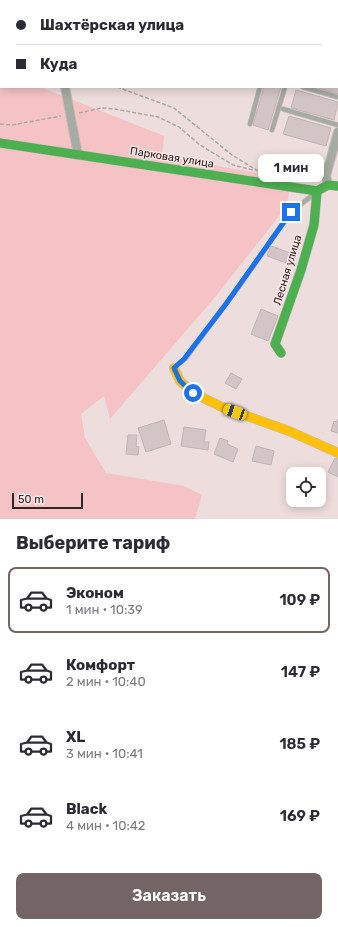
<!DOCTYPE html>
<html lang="ru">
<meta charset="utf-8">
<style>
:root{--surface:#fff;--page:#f2f2f3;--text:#2b2b33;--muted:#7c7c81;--line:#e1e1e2;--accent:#736565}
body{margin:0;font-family:Rubik,sans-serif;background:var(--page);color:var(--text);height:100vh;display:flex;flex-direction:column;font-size:15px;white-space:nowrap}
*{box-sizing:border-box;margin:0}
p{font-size:13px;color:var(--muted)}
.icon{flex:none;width:22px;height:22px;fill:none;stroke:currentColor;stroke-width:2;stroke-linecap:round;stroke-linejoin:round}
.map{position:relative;height:519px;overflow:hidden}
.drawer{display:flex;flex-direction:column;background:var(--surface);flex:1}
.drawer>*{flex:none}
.top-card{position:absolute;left:0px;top:0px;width:338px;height:88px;box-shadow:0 2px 10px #0003;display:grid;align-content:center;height:88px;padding:0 16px;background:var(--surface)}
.controls{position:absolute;left:286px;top:467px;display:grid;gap:8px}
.controls a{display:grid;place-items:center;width:40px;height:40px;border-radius:8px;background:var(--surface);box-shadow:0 2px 10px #0003;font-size:20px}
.scale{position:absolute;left:12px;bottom:10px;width:71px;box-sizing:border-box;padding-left:4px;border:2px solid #312425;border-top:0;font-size:11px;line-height:14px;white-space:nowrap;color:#312425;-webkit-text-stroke:3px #fae6e7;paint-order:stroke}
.end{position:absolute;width:18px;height:18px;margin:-9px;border:5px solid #1a73e8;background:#fff;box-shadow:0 0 0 2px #fff}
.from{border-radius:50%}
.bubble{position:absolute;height:28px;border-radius:8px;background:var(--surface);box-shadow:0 2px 10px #0003;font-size:13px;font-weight:600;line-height:28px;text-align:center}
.car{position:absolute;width:12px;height:24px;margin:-12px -6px;border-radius:5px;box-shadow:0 0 3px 1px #0007;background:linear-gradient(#f5c518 24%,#345 0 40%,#f5c518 0 76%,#345 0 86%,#f5c518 0)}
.top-card b{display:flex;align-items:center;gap:14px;height:38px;font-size:15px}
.top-card b+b{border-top:1px solid var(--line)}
.top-card i{width:10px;height:10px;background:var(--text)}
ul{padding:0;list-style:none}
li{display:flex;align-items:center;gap:12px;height:66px;margin:0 8px 6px;padding:0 8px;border:2px solid transparent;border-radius:8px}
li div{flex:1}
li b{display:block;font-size:15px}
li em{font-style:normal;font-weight:600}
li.current{border-color:var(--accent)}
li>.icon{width:36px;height:36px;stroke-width:1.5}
h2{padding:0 16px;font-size:18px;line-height:48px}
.button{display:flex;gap:8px;margin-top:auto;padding:8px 16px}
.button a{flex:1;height:46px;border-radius:8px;background:var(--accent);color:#fff;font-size:16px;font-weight:600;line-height:46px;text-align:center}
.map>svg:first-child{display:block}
.green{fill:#f5c3c5}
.building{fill:#d3c5c6;stroke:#c1b4b4}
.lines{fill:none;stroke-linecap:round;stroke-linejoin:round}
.lane-casing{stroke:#c7baba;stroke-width:5.5}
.street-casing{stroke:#c7baba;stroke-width:10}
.fast-casing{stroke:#c7baba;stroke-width:10}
.slow-casing{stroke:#c7baba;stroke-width:10}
.path{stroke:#aaa9a5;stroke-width:1.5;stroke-dasharray:4 2;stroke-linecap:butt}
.lane{stroke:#a6aba3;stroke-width:4}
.street{stroke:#a6aba3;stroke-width:8}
.fast{stroke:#4caf50;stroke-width:9}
.slow{stroke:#ffc107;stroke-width:9}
.route{stroke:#1a73e8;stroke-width:5}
.labels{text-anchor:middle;stroke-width:3;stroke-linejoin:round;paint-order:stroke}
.street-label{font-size:11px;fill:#312425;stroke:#fae6e7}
</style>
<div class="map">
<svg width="338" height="519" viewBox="0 0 338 519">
<rect width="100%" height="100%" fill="#edd"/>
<path class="green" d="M0 71 1 87H40L164 136 162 156 292 179 286 207 216 296 110 419 104 396 81 414 85 438 106 473 184 486 202 495 195 519H0Z"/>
<g class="building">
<path d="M337 74 338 94 315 87H337Z"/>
<path d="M264 87H281L268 130 253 125Z"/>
<path d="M296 90 338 102 334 120 291 108Z"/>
<path d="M289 116 331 128 326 146 283 134Z"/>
<path d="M271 246 296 255 292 265 267 256Z"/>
<path d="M261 309 278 316 268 341 251 334Z"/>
<path d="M231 373 242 379 236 389 225 383Z"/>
<path d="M338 419V433L331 431 334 421 337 422Z"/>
<path d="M164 420 171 444 146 452 138 428Z"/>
<path d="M184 427 206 430 204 442H209L208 450 181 446Z"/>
<path d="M128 435H137L136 446 139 447 138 455 126 454Z"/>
<path d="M220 438 228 441 227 444 238 449 233 462 214 454Z"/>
<path d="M256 446 274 451 271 465 252 461Z"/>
<path d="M335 458 338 459V477L328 472Z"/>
</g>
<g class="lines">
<g class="lane-casing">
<g id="lane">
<path d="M337 50H338"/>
<path d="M337 69H338"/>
<path d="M303 87 338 97"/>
<path d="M283 109 338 125"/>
<path d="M250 124 260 87"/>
<path d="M272 130 285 87"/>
<path d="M174 367 185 359 242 282 291 212 314 194"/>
</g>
</g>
<g class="street-casing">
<g id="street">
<path d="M278 0 281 1"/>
<path d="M62 1V0"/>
<path d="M337 17H338"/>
<path d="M65 87 78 155"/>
<path d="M328 185 326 176 338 132"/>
</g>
</g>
<g class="fast-casing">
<g id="fast">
<path d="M0 143 317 191 328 185 338 186"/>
<path d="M281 353 275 344 301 270 314 225 317 191"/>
</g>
</g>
<g class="slow-casing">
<path id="slow" d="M174 368 180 381 193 393 222 407 289 431 338 453"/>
</g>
<g class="path">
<path d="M0 64 1 66"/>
<path d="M117 87 174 108 232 155 258 171"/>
<path d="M79 113 102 108 115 109 158 117 179 127 200 145 233 165 253 170"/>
<path d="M0 124 12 125 61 116"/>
</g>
<use href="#lane" class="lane"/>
<use href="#street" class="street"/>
<use href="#fast" class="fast"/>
<use href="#slow" class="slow"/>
</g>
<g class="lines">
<path class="route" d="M193 393 180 381 174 368 184 359 226 304 291 212"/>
</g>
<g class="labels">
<g class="street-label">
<text transform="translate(172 157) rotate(9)" y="4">Парковая улица</text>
<text transform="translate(287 270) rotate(-73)" y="4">Лесная улица</text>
</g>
</g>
</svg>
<div class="controls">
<a><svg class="icon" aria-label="locate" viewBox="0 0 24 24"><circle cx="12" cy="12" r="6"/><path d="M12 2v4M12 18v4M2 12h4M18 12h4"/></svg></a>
</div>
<div class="scale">50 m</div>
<i class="end from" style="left:193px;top:393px"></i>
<i class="end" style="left:291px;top:212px"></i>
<div class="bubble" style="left:258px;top:154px;width:66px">1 мин</div>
<i class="car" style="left:235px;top:412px;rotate:290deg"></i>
<div class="top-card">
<b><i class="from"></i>Шахтёрская улица</b>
<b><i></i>Куда</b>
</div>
</div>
<section class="drawer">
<h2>Выберите тариф</h2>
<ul>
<li class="current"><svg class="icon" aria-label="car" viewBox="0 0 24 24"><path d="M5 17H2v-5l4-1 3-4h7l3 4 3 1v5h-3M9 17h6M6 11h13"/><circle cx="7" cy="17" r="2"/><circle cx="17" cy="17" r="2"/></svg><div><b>Эконом</b><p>1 мин · 10:39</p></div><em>109 ₽</em></li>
<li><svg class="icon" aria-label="car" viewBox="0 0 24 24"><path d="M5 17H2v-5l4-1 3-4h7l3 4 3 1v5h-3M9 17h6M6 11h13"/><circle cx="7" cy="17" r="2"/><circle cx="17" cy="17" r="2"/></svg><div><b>Комфорт</b><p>2 мин · 10:40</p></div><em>147 ₽</em></li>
<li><svg class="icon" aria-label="car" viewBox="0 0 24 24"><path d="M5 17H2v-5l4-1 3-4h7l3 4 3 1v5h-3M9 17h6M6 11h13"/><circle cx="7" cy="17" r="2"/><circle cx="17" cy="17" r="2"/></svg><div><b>XL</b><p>3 мин · 10:41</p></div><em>185 ₽</em></li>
<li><svg class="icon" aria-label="car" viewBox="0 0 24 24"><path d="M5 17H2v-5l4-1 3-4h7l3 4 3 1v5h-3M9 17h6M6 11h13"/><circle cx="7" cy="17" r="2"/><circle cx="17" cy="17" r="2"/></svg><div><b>Black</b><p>4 мин · 10:42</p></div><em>169 ₽</em></li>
</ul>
<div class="button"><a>Заказать</a></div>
</section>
